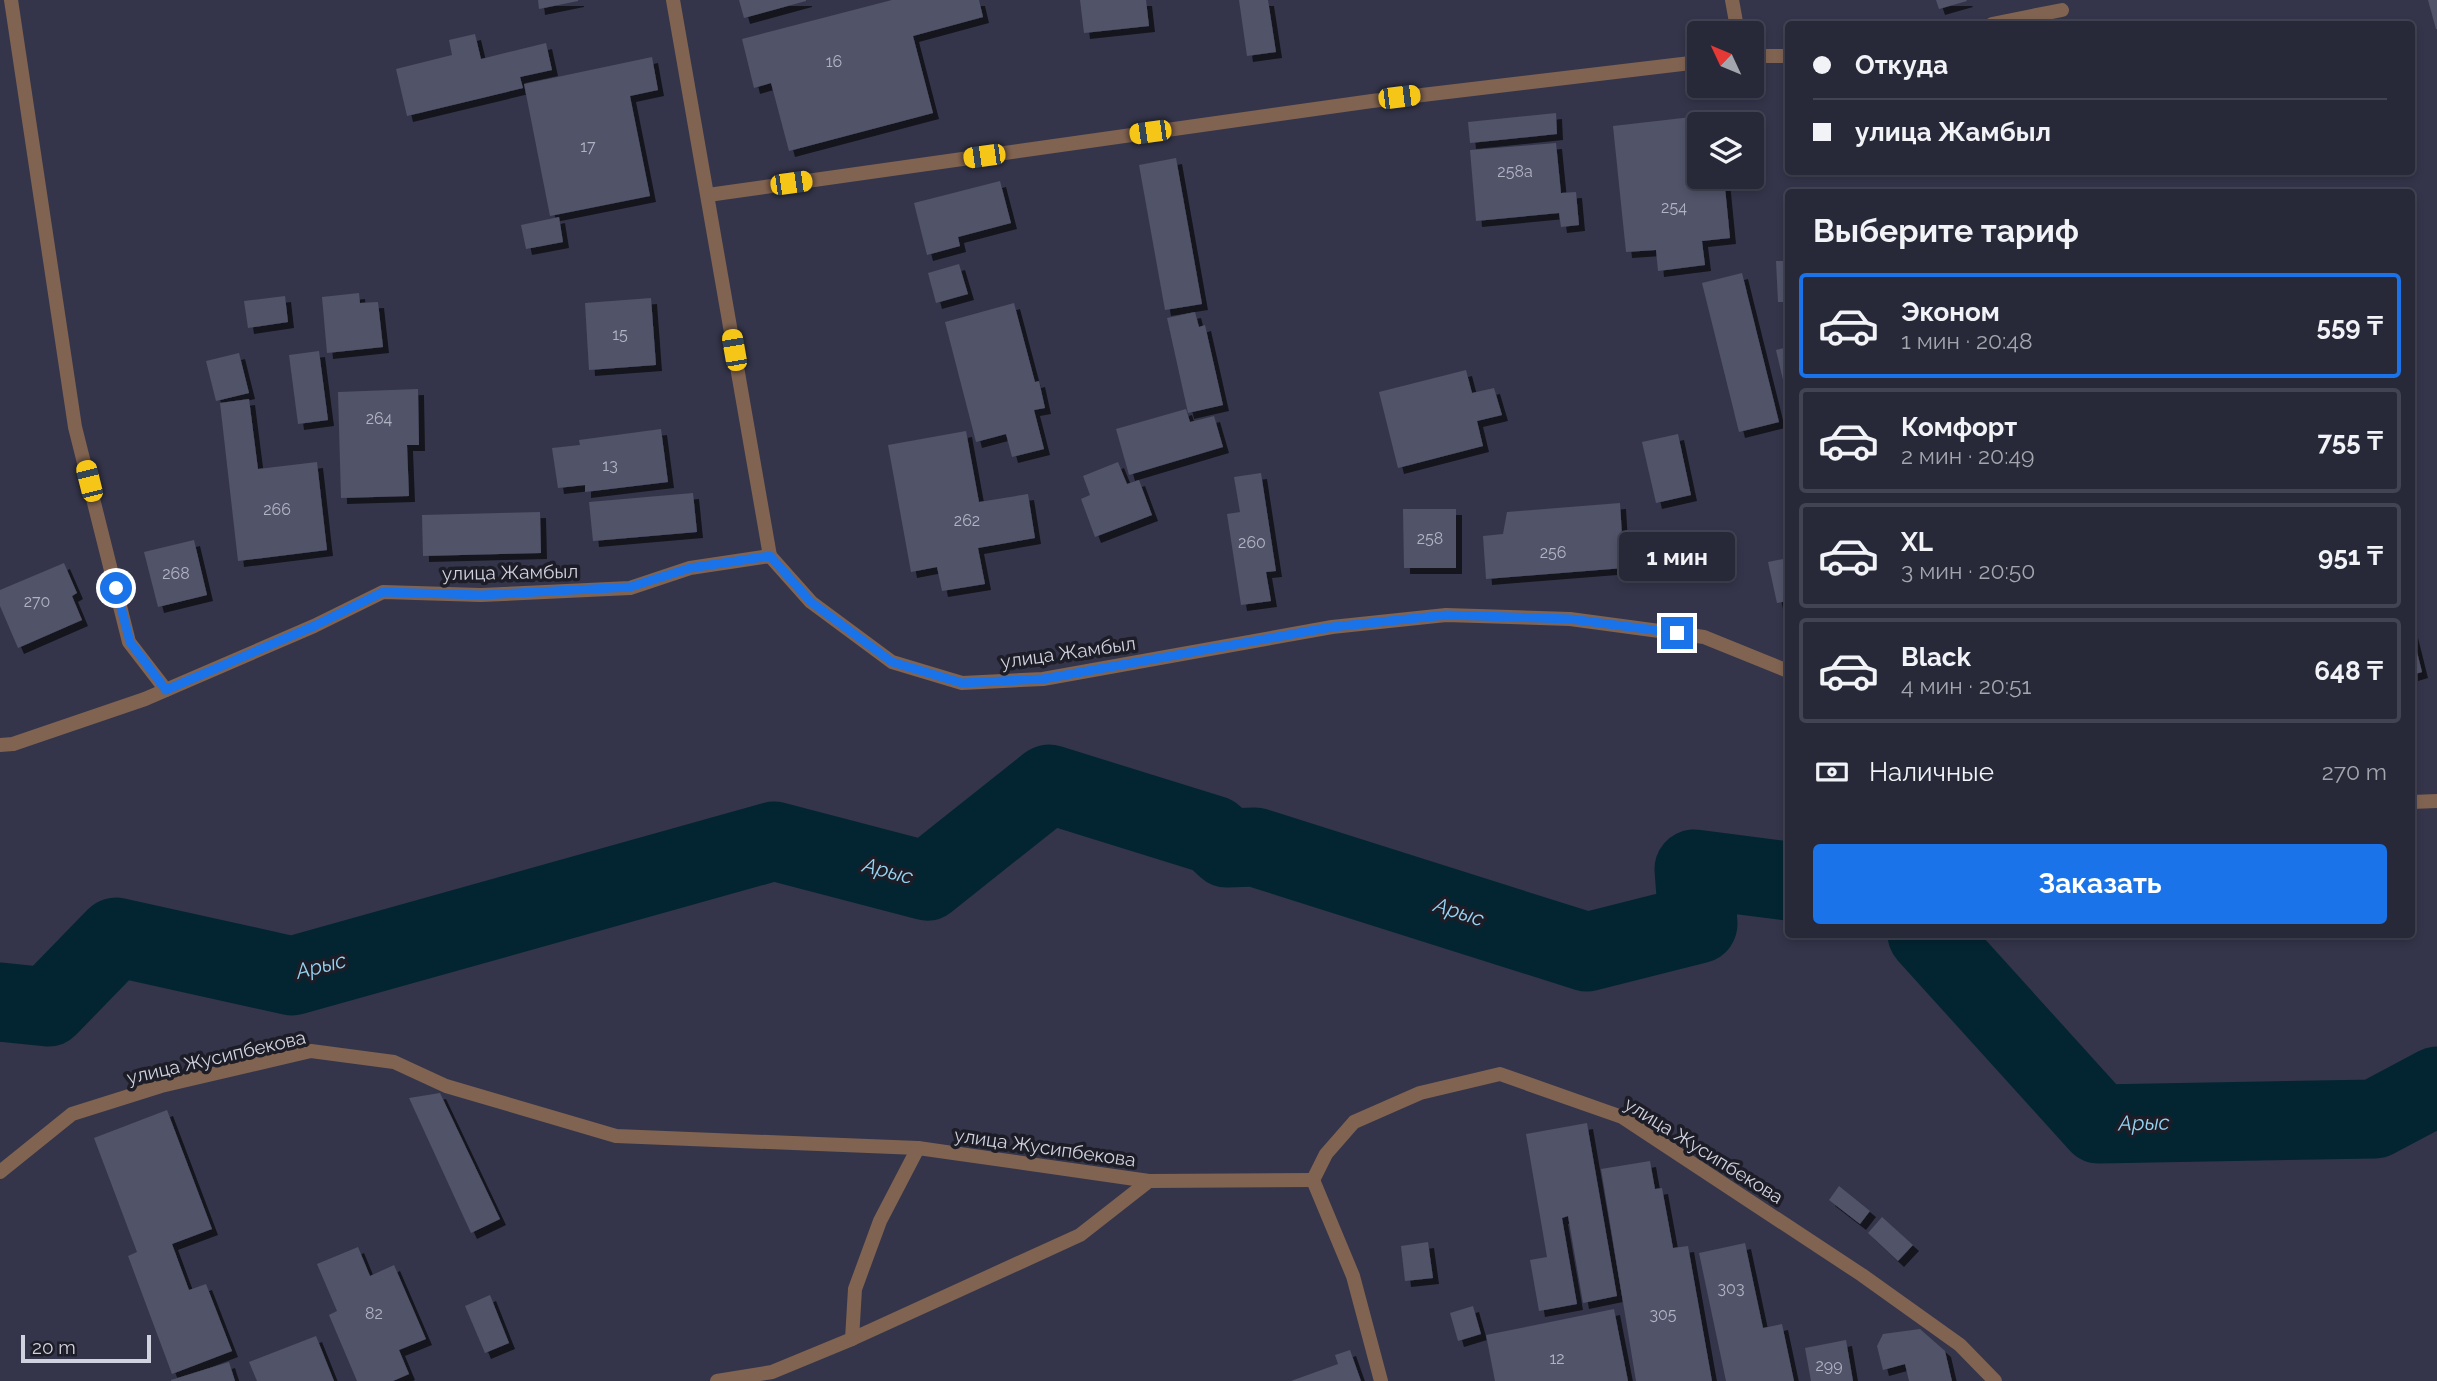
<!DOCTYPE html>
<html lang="ru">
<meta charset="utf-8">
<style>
:root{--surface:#272838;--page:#2f3040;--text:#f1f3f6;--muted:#a4a6ae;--line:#434453;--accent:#1a73e8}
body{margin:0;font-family:Raleway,sans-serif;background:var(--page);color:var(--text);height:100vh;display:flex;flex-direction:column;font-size:26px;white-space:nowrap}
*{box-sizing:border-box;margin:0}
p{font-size:23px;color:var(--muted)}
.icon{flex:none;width:38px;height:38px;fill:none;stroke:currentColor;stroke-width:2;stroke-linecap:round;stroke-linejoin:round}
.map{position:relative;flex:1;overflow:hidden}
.sheet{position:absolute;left:1785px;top:189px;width:630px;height:749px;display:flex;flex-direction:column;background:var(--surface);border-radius:7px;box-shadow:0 4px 10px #0003,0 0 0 2px var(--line)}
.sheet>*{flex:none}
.guide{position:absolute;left:1785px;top:21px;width:630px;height:154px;border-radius:7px;box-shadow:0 4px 10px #0003,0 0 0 2px var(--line);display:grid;align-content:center;height:154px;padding:0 28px;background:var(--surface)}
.needle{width:46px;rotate:314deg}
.tools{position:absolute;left:1687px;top:21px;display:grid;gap:14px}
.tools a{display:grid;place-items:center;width:77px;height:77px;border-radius:7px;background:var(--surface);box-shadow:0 4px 10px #0003,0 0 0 2px var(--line);font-size:35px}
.scale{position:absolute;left:21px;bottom:18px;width:130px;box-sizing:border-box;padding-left:7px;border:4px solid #d1d2df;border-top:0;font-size:19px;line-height:24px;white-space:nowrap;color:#d1d2df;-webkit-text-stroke:5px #1d1d27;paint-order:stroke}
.end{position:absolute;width:32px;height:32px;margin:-16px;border:9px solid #1a73e8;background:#fff;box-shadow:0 0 0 4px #fff}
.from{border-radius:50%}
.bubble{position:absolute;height:49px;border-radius:7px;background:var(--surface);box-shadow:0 4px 10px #0003,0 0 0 2px var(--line);font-size:23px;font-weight:700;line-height:49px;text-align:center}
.car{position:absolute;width:21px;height:42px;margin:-21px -10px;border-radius:9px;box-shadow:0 0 5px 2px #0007;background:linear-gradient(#f5c518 24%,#345 0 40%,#f5c518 0 76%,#345 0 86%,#f5c518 0)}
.guide b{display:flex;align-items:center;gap:24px;height:66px;font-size:26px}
.guide b+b{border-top:2px solid var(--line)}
.guide i{width:18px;height:18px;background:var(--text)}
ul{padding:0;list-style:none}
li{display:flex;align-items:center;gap:21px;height:105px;margin:0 14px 10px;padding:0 14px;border:4px solid var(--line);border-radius:7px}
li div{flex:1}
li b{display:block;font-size:26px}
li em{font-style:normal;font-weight:700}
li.active{border-color:var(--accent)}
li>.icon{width:63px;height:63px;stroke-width:1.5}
h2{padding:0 28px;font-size:32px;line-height:84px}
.pay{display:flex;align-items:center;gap:18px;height:77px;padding:0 28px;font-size:26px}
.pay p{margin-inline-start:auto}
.button{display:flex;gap:14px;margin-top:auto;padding:14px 28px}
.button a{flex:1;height:80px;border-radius:7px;background:var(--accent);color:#fff;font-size:28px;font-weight:700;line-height:80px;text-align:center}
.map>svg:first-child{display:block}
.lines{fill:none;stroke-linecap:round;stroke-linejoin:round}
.river{stroke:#032532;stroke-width:79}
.building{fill:#515269;filter:url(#shadow)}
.street{stroke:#816351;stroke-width:14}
.route{stroke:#1a73e8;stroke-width:9}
.labels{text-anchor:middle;stroke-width:7;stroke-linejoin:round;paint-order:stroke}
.number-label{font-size:16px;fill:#b1b2c2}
.street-label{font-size:19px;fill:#d1d2df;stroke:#1d1d27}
.water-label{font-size:21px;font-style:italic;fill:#96d4f2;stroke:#1d1d27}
</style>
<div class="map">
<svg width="2437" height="1381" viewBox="0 0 2437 1381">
<defs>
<filter id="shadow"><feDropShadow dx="6" dy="6" stdDeviation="0" flood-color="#0009"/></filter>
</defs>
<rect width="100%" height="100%" fill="#34354a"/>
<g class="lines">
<g class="river">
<path d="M1927 934 2099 1124 2375 1119 2437 1086"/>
<path d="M0 1002 48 1007 116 937 292 976 774 841 927 881 1049 784 1213 835 1227 848 1255 847 1587 952 1698 924 1694 869 1788 881"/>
</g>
</g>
<g class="building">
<path d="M538 0H578V1L539 9Z"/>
<path d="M739 0H806V1L744 18Z"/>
<path d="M892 0H979L983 17 913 36 933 113 789 151 771 83 754 88 742 39Z"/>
<path d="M1080 0H1146L1149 26 1084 33Z"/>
<path d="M1239 0H1268L1276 52 1247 56Z"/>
<path d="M1936 0H1966L1967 1 1939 9Z"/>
<path d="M2428 0H2437V29H2436Z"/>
<path d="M475 34 481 59 546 43 552 70 520 77 523 88 407 116 396 69 452 55 449 40Z"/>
<path d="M652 57 658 90 630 96 650 196 550 216 524 84Z"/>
<path d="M1556 113 1557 134 1470 143 1468 122Z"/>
<path d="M1718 114 1719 124H1699V177H1724L1730 238 1702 241 1705 265 1658 271 1656 250 1626 252 1613 126Z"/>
<path d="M1556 143 1561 193 1576 192 1579 225 1561 227 1559 213 1476 221 1470 150Z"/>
<path d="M1176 158 1202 304 1165 310 1139 165Z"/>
<path d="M1000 181 1011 223 958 237 960 246 927 255 914 203Z"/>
<path d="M559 217 563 242 526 249 521 225Z"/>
<path d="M1776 261H1788V302H1778Z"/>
<path d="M959 264 968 294 936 303 928 273Z"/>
<path d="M1742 273 1779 422 1739 432 1702 283Z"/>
<path d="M359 293 360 303 378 302 383 347 327 353 322 297Z"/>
<path d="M285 296 288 322 248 328 244 301Z"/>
<path d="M651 298 656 365 589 370 585 303Z"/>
<path d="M1014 303 1035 382 1039 381 1045 408 1034 410 1044 449 1012 457 1006 434 976 442 945 322Z"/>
<path d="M1195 312 1199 327 1205 325 1223 405 1188 413 1167 318Z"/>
<path d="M1788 347V397H1787L1776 350Z"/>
<path d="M319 351 328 420 298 424 289 355Z"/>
<path d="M239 353 249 393 216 401 206 361Z"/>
<path d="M1466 370 1472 393 1494 388 1502 415 1477 421 1483 446 1398 468 1379 392Z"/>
<path d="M418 389 419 445H407L409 496 341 498 338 392Z"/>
<path d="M249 399 258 469 317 462 327 550 238 561 220 403Z"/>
<path d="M1186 409 1190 422 1214 416 1223 447 1129 475 1116 429Z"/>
<path d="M661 429 668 482 585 492V485L558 488 552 448 580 445 579 440Z"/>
<path d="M966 431 979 502 1028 494 1035 538 978 548 985 584 942 591 937 567 911 572 888 445Z"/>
<path d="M1678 434 1691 495 1656 503 1642 442Z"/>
<path d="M1118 462 1127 484 1139 480 1152 515 1095 537 1081 499 1090 495 1083 476Z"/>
<path d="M1261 473 1276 571 1266 572 1271 601 1241 605 1227 514 1240 512 1234 477Z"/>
<path d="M693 493 697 532 593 541 589 502Z"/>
<path d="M1620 503 1624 568 1486 579 1483 536 1503 534 1507 512Z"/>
<path d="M1403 509H1456V568H1404Z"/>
<path d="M540 512 541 553 423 556 422 515Z"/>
<path d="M194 540 207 595 158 607 144 552Z"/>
<path d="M1788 558V601L1777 603 1768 562Z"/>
<path d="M64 563 77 593 72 596 82 620 18 648 0 606V590Z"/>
<path d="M2412 632 2422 672 2412 675Z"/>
<path d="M440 1093 500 1219 471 1233 409 1098Z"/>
<path d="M167 1110 212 1229 172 1244 189 1290 206 1284 232 1351 172 1374 128 1256 137 1252 94 1138Z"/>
<path d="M1587 1123 1617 1296 1583 1303 1568 1216 1562 1218 1577 1304 1539 1311 1530 1260 1547 1257 1526 1134Z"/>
<path d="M1650 1161 1655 1189 1662 1188 1673 1248 1688 1246 1712 1381H1636L1601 1169Z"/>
<path d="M1839 1186 1870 1211 1860 1224 1829 1200Z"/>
<path d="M1882 1217 1913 1245 1898 1261 1868 1233Z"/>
<path d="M1428 1242 1433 1278 1405 1281 1401 1246Z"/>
<path d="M1745 1243 1763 1328 1782 1324 1794 1381H1726L1699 1253Z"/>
<path d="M358 1247 370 1276 394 1265 426 1339 399 1350 409 1374 393 1381H357L329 1315 337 1311 317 1264Z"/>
<path d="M490 1295 509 1343 485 1353 465 1306Z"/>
<path d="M1473 1306 1481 1334 1458 1341 1450 1313Z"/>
<path d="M1614 1309 1628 1381H1495L1486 1335Z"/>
<path d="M1920 1329 1945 1351 1952 1381H1909L1905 1364 1883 1370 1877 1346 1883 1334Z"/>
<path d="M316 1336 334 1381H257L249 1362Z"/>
<path d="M1846 1340 1853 1381H1811L1805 1348Z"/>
<path d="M1350 1350 1361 1381H1291L1338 1364 1335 1355Z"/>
<path d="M229 1362 235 1381H171V1380Z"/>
</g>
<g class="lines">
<g class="street">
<path d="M11 0 75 427 129 642 166 690"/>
<path d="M673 0 770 556"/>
<path d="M1732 0 1738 33"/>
<path d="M1992 24 2062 10"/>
<path d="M1752 56H1788"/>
<path d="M708 195 1372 101 1699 62"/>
<path d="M0 745 13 744 145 699 314 626 383 592 481 595 630 588 690 568 770 556 811 602 892 662 962 683 1043 679 1332 627 1446 615 1570 619 1704 637 1788 671"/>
<path d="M2412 802 2437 801"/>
<path d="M0 1172 72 1114 161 1086 311 1051 394 1062 446 1086 616 1136 918 1148 1149 1181 1313 1180"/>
<path d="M1313 1180 1326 1154 1354 1122 1420 1093 1500 1074 1622 1117 1862 1275 1960 1345 1995 1381"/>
<path d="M1313 1180 1353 1276 1381 1381"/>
<path d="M852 1339 1080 1235 1149 1181"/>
<path d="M717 1381 772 1372 852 1339 855 1289 880 1221 918 1148"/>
</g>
</g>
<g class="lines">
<path class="route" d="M116 588 130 642 166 690 314 626 383 592 481 595 630 587 690 568 770 556 811 602 892 662 962 683 1043 679 1332 627 1446 615 1570 619 1677 633"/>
</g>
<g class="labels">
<g class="number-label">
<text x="834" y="67">16</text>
<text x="588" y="152">17</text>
<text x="1515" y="177">258а</text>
<text x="1674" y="213">254</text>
<text x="620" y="340">15</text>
<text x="379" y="424">264</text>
<text x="610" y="471">13</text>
<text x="277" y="515">266</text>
<text x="967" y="526">262</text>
<text x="1430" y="544">258</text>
<text x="1252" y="548">260</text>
<text x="1553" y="558">256</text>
<text x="176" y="579">268</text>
<text x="37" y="607">270</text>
<text x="1731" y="1294">303</text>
<text x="374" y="1319">82</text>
<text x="1663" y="1320">305</text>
<text x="1557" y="1364">12</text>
<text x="1829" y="1371">299</text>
</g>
<g class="street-label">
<text transform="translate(510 572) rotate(-1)" y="7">улица Жамбыл</text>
<text transform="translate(1068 652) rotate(-8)" y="7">улица Жамбыл</text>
<text transform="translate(216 1057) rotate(-13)" y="7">улица Жусипбекова</text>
<text transform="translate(1045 1147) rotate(8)" y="7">улица Жусипбекова</text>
<text transform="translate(1704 1150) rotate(32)" y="7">улица Жусипбекова</text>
</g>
<g class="water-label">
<text transform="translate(888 871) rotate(15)" y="7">Арыс</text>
<text transform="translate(1459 912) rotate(18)" y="7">Арыс</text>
<text transform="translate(321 966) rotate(-14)" y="7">Арыс</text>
<text transform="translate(2144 1123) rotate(-1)" y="7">Арыс</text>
</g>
</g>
</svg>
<div class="tools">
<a><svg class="needle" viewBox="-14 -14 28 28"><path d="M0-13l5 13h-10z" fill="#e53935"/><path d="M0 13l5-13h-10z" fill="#a4a6ae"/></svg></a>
<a><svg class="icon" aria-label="layers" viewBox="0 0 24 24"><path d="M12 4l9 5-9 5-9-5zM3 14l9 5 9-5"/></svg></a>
</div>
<div class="scale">20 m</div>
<i class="end from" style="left:116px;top:588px"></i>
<i class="end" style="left:1677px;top:633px"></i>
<div class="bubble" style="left:1619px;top:532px;width:116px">1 мин</div>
<i class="car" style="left:1399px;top:97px;rotate:83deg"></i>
<i class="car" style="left:1150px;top:132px;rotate:262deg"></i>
<i class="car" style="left:984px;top:156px;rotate:262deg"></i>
<i class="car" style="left:791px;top:183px;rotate:82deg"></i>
<i class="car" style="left:734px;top:350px;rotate:350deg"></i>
<i class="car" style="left:89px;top:481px;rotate:346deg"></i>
<div class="guide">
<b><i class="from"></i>Откуда</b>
<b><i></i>улица Жамбыл</b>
</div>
<section class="sheet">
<h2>Выберите тариф</h2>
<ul>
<li class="active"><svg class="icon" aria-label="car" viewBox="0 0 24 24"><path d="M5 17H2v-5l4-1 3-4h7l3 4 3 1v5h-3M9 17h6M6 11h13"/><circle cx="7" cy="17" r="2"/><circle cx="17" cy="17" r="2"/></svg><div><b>Эконом</b><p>1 мин · 20:48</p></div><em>559 ₸</em></li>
<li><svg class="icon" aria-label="car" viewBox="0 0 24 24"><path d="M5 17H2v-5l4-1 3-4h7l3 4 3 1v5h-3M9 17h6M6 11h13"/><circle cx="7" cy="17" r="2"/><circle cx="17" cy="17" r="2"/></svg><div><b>Комфорт</b><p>2 мин · 20:49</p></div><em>755 ₸</em></li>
<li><svg class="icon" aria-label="car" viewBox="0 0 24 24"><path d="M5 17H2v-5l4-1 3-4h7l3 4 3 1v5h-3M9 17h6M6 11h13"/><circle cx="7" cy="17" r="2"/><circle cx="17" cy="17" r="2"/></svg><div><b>XL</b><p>3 мин · 20:50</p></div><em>951 ₸</em></li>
<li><svg class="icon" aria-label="car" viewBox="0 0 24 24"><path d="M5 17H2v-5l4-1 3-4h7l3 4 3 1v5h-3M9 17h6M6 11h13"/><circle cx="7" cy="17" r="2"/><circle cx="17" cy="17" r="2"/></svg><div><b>Black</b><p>4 мин · 20:51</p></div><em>648 ₸</em></li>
</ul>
<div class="pay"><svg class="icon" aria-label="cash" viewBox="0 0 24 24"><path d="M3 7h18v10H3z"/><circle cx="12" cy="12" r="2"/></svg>Наличные<p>270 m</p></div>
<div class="button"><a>Заказать</a></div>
</section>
</div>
